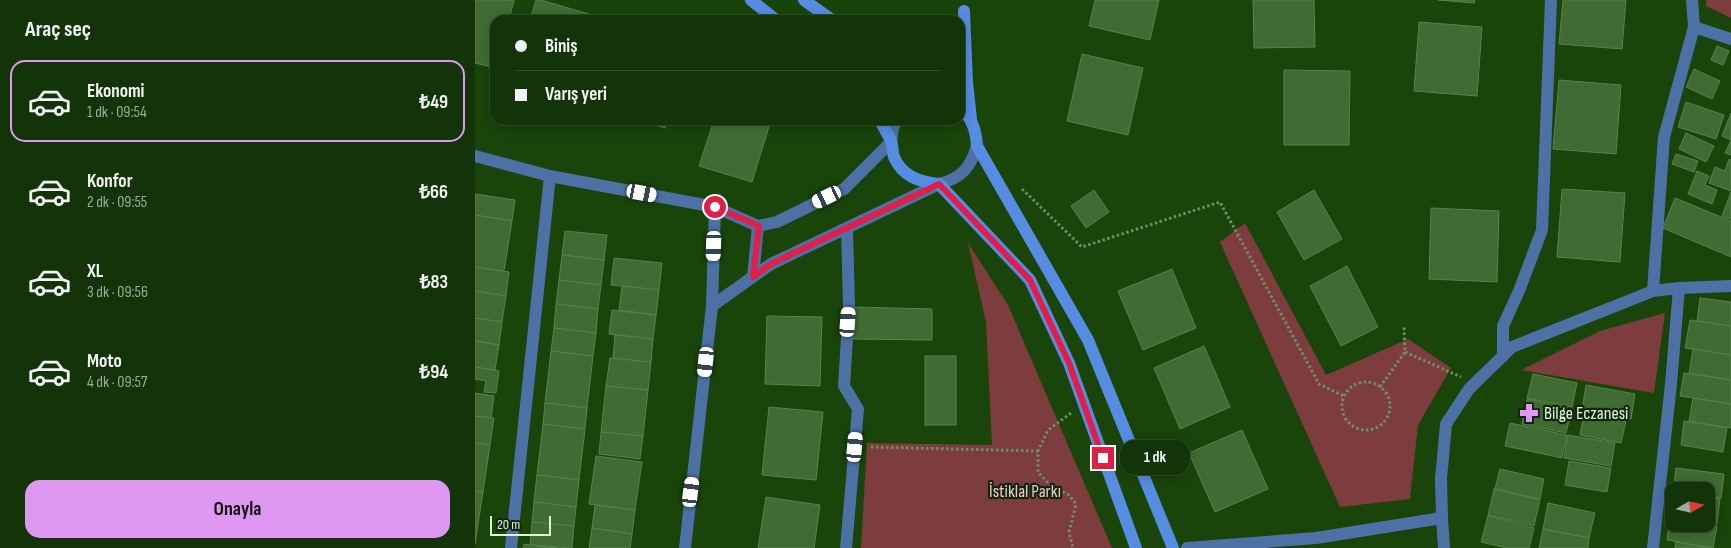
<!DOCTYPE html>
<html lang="tr">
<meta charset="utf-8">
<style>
:root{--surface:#133308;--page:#1c3b12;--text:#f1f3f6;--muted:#9daa9c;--line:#324e29;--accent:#df98f2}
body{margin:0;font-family:"Sofia Sans Condensed",sans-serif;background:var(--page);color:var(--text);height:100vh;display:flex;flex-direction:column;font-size:19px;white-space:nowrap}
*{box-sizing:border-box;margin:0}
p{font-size:16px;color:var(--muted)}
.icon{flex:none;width:28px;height:28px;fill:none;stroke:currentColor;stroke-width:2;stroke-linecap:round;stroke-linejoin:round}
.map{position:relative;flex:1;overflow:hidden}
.sheet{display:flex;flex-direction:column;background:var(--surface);width:475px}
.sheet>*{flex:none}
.hud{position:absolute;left:15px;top:15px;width:475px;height:110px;border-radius:15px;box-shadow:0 2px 12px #0003,0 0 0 1px var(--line);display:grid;align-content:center;height:110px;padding:0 25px;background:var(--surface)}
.needle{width:32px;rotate:81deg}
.fabs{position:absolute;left:1190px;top:482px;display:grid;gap:10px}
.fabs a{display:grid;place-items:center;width:50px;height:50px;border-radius:10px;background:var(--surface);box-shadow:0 2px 12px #0003,0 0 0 1px var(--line);font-size:25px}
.scale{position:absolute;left:15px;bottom:12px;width:61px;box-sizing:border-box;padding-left:5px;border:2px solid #ddf6d7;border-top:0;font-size:14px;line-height:18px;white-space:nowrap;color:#ddf6d7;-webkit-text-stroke:4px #13250e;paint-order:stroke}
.end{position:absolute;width:22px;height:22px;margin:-11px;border:6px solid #e11d48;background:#fff;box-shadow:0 0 0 2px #fff}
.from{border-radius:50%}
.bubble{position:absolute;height:35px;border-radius:15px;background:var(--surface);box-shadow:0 2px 12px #0003,0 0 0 1px var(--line);font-size:16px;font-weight:700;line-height:35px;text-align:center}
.car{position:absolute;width:15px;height:30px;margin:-15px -8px;border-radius:6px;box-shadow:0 0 4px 1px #0007;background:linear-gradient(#fff 24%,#345 0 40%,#fff 0 76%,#345 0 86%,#fff 0)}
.hud b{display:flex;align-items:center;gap:18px;height:48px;font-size:19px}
.hud b+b{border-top:1px solid var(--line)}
.hud i{width:12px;height:12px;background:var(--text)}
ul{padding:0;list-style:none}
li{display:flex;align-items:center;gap:15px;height:82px;margin:0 10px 8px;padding:0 15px;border:2px solid transparent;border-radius:15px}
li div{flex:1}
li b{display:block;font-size:19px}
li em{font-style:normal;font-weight:700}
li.on{border-color:var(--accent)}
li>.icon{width:45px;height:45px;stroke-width:1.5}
h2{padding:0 25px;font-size:22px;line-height:60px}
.primary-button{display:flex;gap:10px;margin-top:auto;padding:10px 25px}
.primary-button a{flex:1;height:58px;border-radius:15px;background:var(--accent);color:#111;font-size:20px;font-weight:700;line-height:58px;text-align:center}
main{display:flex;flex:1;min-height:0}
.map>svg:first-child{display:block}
.green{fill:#7d3c3e}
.building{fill:#406b33;stroke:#57844b}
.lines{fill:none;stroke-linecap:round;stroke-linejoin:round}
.path{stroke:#6d9062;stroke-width:3;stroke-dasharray:2.5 2.5;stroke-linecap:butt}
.street{stroke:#4d70a5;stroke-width:12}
.secondary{stroke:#568ce2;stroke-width:12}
.route{stroke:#e11d48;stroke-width:6}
.labels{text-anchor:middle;stroke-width:4.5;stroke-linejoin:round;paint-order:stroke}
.poi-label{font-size:18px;fill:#ddf6d7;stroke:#13250e;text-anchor:start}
.park-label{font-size:18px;fill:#eacbcb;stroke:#13250e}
</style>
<main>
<section class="sheet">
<h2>Araç seç</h2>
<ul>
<li class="on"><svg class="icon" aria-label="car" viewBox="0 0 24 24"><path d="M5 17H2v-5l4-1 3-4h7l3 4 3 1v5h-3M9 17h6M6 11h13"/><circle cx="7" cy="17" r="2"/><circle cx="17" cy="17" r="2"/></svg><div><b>Ekonomi</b><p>1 dk · 09:54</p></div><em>₺49</em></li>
<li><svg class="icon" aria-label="car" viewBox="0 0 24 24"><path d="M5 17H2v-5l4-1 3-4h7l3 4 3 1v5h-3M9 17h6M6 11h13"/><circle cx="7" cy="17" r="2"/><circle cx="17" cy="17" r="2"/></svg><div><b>Konfor</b><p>2 dk · 09:55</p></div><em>₺66</em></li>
<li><svg class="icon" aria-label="car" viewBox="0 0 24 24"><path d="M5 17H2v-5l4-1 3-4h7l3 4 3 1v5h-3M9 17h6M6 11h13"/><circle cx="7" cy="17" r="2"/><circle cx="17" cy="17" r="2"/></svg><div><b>XL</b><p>3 dk · 09:56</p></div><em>₺83</em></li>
<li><svg class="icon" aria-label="car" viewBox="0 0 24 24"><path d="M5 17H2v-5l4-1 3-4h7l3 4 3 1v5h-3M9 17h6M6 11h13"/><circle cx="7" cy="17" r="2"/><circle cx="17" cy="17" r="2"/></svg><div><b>Moto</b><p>4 dk · 09:57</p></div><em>₺94</em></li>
</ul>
<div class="primary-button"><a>Onayla</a></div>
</section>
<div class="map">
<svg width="1256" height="548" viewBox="0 0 1256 548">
<rect width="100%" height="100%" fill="#19440a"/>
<g class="green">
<path d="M1231 0H1256V18L1231 6Z"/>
<path d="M770 223 851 375 933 339 976 368 943 425 935 499 865 507 745 242Z"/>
<path d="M493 243 533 305 637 548H386L392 443 517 445 511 322Z"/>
<path d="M1190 313 1179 393 1046 370 1125 331Z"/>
</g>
<g class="building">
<path d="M0 0H39L34 20H20V68L0 63Z"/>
<path d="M61 0H66L131 19 55 20Z"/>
<path d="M620 0H684L675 40 614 26Z"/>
<path d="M778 0H839L840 47 779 48Z"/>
<path d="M963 0H1000L999 3Z"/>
<path d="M1088 0H1151L1147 49 1084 44Z"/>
<path d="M944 22 1007 27 1002 96 939 91Z"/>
<path d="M1242 46 1254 51 1248 65 1236 60Z"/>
<path d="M607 54 668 68 653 135 592 121Z"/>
<path d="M1219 69 1245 81 1237 99 1211 87Z"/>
<path d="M809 70 875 71 874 145H809Z"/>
<path d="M1084 80 1146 85 1141 154 1078 149Z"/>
<path d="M1211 102 1249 115 1241 139 1203 127Z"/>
<path d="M1256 113V155L1250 153 1256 140 1247 136Z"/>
<path d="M164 120H192L190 128Z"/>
<path d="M239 120H296L277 182 224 166Z"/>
<path d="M1211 133 1239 146 1231 162 1204 149Z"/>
<path d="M1201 154 1223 161 1219 172 1197 164Z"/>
<path d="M1254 159 1256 160V191L1234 183 1240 167 1250 171Z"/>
<path d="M1222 171 1234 176 1230 185 1242 190 1237 204 1213 194Z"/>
<path d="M1087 189 1150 193 1145 262 1082 257Z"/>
<path d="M619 190 634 212 611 228 596 206Z"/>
<path d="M839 190 867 239 829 260 802 212Z"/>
<path d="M1256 192V219L1247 216Z"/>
<path d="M0 194 40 200 37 221 0 215Z"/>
<path d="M1200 198 1256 221V257L1188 228Z"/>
<path d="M956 208 1024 211 1022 282 954 279Z"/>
<path d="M0 215 37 221 29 271 0 267Z"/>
<path d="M90 231 132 235 129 260 87 255Z"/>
<path d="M87 255 129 260 126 285 84 280Z"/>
<path d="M139 258 187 263 184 290 136 285Z"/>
<path d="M872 266 903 327 866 346 835 286Z"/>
<path d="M0 267 34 272 31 296 0 291Z"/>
<path d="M697 269 721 328 668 350 643 291Z"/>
<path d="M84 280 126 285 123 309 81 304Z"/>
<path d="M147 286 184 290 181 315 144 310Z"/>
<path d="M0 291 31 296 27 322 0 318Z"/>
<path d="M1225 298 1256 302V326L1222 321Z"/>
<path d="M81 304 123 309 121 333 79 328Z"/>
<path d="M379 307 457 309V340L378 339Z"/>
<path d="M137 310 181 315 178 339 134 334Z"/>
<path d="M292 316 347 317 345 386 290 384Z"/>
<path d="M0 318 27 322 24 345 0 341Z"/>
<path d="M1215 320 1256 326V355L1210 348Z"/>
<path d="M79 328 121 333 118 356 76 351Z"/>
<path d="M140 335 178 339 176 362 138 358Z"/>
<path d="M0 341 24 345 20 370 0 367Z"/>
<path d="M729 346 755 407 705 429 679 368Z"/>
<path d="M1218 349 1256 355V380L1214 373Z"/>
<path d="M76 351 118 356 112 408 70 403Z"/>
<rect x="450" y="356" width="31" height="69"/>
<path d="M135 358 176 362 173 390 131 386Z"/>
<path d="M0 367 24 371 21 393 9 392 11 381 0 379Z"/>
<path d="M1209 373 1256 380V404L1205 396Z"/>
<path d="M1058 374 1102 383 1097 407 1052 398Z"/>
<path d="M1111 385 1160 394 1156 419 1107 410Z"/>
<path d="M131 386 173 390 168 436 126 432Z"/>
<path d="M0 393 19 396 16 418 0 416Z"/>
<path d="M1218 398 1256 404V428L1214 421Z"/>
<path d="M1052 399 1097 409 1091 433 1047 424Z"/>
<path d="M70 403 112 408 110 429 68 424Z"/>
<path d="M294 407 348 412 341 480 287 475Z"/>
<path d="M1109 413 1151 421 1146 443 1105 435Z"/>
<path d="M0 416 19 418 15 445 0 443Z"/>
<path d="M1209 421 1252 428 1248 452 1206 445Z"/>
<path d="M1035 423 1092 435 1087 458 1030 446Z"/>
<path d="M68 424 110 429 104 480 62 475Z"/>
<path d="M767 430 793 489 740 512 714 453Z"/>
<path d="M126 432 168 436 165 459 124 454Z"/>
<path d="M1093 435 1140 443 1136 466 1089 458Z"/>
<path d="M0 443 15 445 8 492 0 491Z"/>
<path d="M121 456 167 462 160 510 114 504Z"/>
<path d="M1094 461 1136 468 1132 492 1090 485Z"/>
<path d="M1201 468 1249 474 1246 498 1231 496V491L1198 492Z"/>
<path d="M1025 469 1069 479 1065 499 1020 489Z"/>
<path d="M62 475 104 480 101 507 59 502Z"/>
<path d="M1019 489 1065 500 1059 526 1013 515Z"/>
<path d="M0 491 8 492 0 544Z"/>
<path d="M1198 493H1199V518L1195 517Z"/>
<path d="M291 497 345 505 339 548H283Z"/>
<path d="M1231 497 1245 499 1242 524 1231 522Z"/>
<path d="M59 502 101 507 99 526 57 522Z"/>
<path d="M1073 503 1120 513 1114 538 1068 529Z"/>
<path d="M120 505 160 510 157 534 117 528Z"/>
<path d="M1013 516 1059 528 1054 548H1032L1006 542Z"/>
<path d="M1195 518H1199V524H1229L1242 526 1238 548 1192 540Z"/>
<path d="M57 522 99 526 97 548 55 545Z"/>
<path d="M117 528 157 534 155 548H114Z"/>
<path d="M1068 529 1114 538 1113 548H1064Z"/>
<path d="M1201 542 1236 548H1200Z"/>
<path d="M49 544 55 545 83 548H48Z"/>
</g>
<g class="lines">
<g class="path">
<path d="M547 189 607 247 745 202 844 384 869 396"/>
<path d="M930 352 986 377"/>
<circle cx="891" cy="406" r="24"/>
<path d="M905 387 930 352 929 326"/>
<path d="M596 413 573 430 563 451V472L576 486 594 495 601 504 594 532 598 548"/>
<path d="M396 447 563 451"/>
</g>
<g class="street">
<path d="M1219 27 1256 39"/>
<path d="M0 156 75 176 240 207 283 226 302 222 369 189 416 142 418 128 422 120"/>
<path d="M278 277 283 226"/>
<path d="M1178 291 1189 137 1219 27 1217 0"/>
<path d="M237 306 296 264 464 184C486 178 495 169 502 146"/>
<path d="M1028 356V326L1044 291 1067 230 1076 0"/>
<path d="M36 548 75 176"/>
<path d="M210 548 237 306 240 207"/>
<path d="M371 548 383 409 369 386 374 306 372 229"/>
<path d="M712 548 841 538 967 518"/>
<path d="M969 548 967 518 966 479 971 424 994 389 1037 347 1178 291 1204 288 1256 286"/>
<path d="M1178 548 1196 384 1204 288"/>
</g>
<g class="secondary">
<path d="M276 0 301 20"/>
<path d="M329 0 357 20"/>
<path d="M489 11 492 82 496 119"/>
<path d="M485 107C497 118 501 130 502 146L613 340 698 548"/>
<path d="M405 120C408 127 413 134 416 141 418 146 417 152 419 157 427 176 444 182 464 184L555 280 594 363 661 548"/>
</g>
</g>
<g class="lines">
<path class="route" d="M240 207 284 226 278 277 296 264 464 184 555 280 594 363 628 458"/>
</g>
<defs>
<g id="pharmacy-bare" transform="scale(1.5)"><path d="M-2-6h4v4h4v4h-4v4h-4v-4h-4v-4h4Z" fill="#df98f2" stroke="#13250e" stroke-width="2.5" paint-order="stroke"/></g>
</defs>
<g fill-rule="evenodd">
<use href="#pharmacy-bare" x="1054" y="413"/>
</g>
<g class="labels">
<g class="poi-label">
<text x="1069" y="419">Bilge Eczanesi</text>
</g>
<g class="park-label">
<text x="550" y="497">İstiklal Parkı</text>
</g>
</g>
</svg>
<div class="fabs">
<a><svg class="needle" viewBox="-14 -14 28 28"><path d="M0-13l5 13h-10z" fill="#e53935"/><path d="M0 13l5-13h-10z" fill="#9daa9c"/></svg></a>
</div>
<div class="scale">20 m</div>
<i class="end from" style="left:240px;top:207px"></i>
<i class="end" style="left:628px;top:458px"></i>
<div class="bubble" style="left:645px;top:440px;width:70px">1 dk</div>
<i class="car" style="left:167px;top:193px;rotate:101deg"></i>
<i class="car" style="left:352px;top:197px;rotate:244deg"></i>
<i class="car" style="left:239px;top:246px;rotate:182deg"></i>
<i class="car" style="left:373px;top:322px;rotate:4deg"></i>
<i class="car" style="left:231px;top:362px;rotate:186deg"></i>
<i class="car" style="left:380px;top:447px;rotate:5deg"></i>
<i class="car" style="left:216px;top:492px;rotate:7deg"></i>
<div class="hud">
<b><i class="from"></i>Biniş</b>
<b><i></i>Varış yeri</b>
</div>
</div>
</main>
